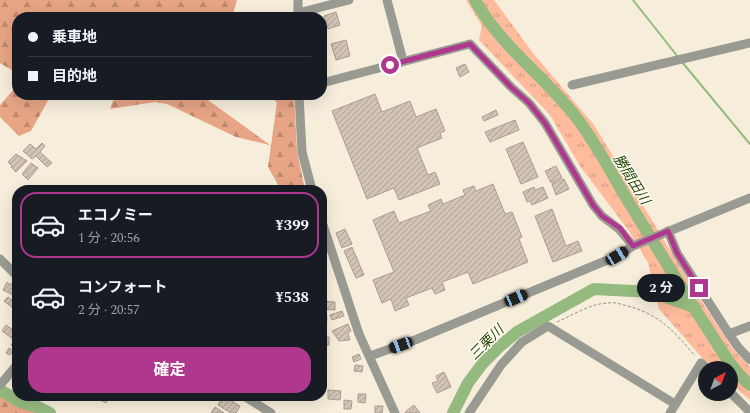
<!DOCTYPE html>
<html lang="ja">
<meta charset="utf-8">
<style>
:root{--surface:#171b24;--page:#20242c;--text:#f1f3f6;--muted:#9ea1a6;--line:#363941;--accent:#af388e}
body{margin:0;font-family:Spectral,"Noto Sans JP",serif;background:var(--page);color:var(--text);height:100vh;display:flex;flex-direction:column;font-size:15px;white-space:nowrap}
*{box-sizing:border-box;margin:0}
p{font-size:13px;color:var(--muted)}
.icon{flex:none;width:22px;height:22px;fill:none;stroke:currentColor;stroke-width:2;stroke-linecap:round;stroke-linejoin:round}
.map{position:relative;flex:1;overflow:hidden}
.sheet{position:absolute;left:12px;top:185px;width:315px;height:216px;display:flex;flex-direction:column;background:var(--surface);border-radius:16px;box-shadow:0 4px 16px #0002}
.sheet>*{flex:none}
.hud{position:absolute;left:12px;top:12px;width:315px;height:88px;border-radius:16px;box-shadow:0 4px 16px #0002;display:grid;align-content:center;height:88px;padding:0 16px;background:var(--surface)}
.needle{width:26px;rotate:41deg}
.tools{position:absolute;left:698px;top:361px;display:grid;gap:8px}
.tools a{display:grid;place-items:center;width:40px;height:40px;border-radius:50%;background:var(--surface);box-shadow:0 4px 16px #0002;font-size:20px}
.end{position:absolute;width:18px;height:18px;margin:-9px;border:5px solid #af388e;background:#fff;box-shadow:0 0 0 2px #fff}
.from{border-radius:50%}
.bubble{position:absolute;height:28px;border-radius:14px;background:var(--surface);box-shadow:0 4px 16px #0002;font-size:13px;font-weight:700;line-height:28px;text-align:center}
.car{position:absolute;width:12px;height:24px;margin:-12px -6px;border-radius:5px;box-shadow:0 0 3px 1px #0007;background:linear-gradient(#222 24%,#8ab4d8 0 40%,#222 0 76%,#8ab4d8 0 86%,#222 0)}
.hud b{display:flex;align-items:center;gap:14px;height:38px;font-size:15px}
.hud b+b{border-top:1px solid var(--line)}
.hud i{width:10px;height:10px;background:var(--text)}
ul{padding:7px 0 0;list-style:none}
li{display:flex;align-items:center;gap:12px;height:66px;margin:0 8px 6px;padding:0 8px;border:2px solid transparent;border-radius:16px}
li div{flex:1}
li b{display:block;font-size:15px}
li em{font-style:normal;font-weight:700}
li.active{border-color:var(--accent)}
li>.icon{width:36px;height:36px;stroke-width:1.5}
.primary-button{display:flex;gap:8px;margin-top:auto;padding:8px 16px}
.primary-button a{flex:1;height:46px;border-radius:16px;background:var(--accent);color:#fff;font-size:16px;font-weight:700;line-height:46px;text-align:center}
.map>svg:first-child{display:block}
.grass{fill:url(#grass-tufts)}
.forest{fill:url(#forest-firs)}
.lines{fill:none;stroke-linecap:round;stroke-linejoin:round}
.stream{stroke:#95ba7f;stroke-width:2}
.river{stroke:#95ba7f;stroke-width:12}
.building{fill:url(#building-hatch);stroke:#ab9d8d}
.path{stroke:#959083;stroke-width:1;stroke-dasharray:3 2;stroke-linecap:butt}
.minor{stroke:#999a91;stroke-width:9}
.route{stroke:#af388e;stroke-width:5}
.labels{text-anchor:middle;stroke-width:3;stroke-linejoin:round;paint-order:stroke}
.water-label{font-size:14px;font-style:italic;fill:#27490a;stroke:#fffcf4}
</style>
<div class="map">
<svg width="750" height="413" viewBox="0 0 750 413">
<defs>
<pattern id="grass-tufts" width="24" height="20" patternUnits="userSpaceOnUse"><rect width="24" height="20" fill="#ffbb9b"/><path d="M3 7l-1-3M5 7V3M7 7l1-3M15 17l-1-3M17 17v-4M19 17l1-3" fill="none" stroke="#d0997f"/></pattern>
<pattern id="forest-firs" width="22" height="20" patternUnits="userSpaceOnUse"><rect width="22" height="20" fill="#e7a585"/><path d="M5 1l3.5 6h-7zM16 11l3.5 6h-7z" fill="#bd886e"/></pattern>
<pattern id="building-hatch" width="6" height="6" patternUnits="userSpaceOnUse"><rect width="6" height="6" fill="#d2c3b3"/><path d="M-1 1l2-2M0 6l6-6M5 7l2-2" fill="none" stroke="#aca092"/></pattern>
</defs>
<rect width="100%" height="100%" fill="#f6eeda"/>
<path class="grass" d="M466 0H494L533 53 594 125 698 296 733 349 750 367V400L731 383V368H713L704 360 659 309 648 263 629 231 580 166 550 115 479 40 482 26Z"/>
<g class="forest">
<path d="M0 0H237L232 17H17V73L0 63Z"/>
<path d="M17 78V95H51L31 131 19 136 0 117V105L14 89Z"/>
<path d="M115 95H201L270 145 236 137 167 104 155 102 110 109Z"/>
<path d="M264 95H294L297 151 305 190H281L268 167 277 102Z"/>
<path d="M2 386 17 395V396L50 413H0V387Z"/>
</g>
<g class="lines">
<g class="stream">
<path d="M633 0 678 57"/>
<path d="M682 62 750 144"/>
</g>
<g class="river">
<path d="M475 0C501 47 548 79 579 121 598 147 612 174 628 201 652 240 676 278 700 317 716 340 728 366 750 385"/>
<path d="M0 390 20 402 38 407 50 413"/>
<path d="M453 413 468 383 483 363 499 347 517 332 594 289 652 292 694 307"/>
</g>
</g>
<g class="building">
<path d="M336 12 340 25 328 29 324 16Z"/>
<path d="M346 40 350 56 336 60 331 44Z"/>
<path d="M465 64 469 72 460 77 456 68Z"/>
<path d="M375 94 382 112 410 101 416 117 436 109 445 131 440 133 442 138 417 148 428 175 435 172 440 184 399 200 394 188 367 199 332 111Z"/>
<path d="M496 110 498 115 484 121 482 117Z"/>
<path d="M515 120 519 130 490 142 485 132Z"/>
<path d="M523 142 538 177 521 184 506 149Z"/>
<path d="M42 143 45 146 40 152 52 163 47 167 36 156 32 159 23 151 30 144 36 149Z"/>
<path d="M16 154 27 161 16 172 11 167 12 166 8 162Z"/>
<path d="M31 163 38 168 28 180 22 174Z"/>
<path d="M556 166 562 178 551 183 545 171Z"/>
<path d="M564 179 569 189 556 195 552 184Z"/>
<path d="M493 184 505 214 512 212 522 237 519 239 528 262 473 284 468 272 442 282 445 290 435 294 432 288 406 298 409 305 395 311 391 299 382 303 373 280 394 272 373 220 394 211 399 223 431 211 428 205 441 199 443 204 465 195 463 190 474 186 476 191Z"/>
<path d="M534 187 535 190 543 187 548 198 532 205 530 201 527 202 523 192Z"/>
<path d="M552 209 566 246 578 241 582 251 553 262 535 216Z"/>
<path d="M345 229 352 244 342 248 336 233Z"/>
<path d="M352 247 364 275 356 278 344 251Z"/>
<path d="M7 282 11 285 12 283 17 285 13 295 3 290Z"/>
<path d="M8 297 17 304 13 308 4 301Z"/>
<path d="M323 301 335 302V310L322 309Z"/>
<path d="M342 311 344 316 332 320 330 315Z"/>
<path d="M322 317H327L326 330 322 329Z"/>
<path d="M348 324 351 331 348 333 350 340 339 341 332 331Z"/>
<path d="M6 325 17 333 13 339 2 331Z"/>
<rect x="322" y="337" width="7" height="8"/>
<path d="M14 341 17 343 16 349 11 345Z"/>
<path d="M9 348 13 351 10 355 6 353Z"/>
<path d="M359 354 361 359 354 362 352 357Z"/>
<path d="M355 365 363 366 362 372 354 371Z"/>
<path d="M444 372 451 387 437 393 432 383 438 381 436 376Z"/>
<path d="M328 390 341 391 340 400 328 399Z"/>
<path d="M358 394H366L365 403 358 402Z"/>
<path d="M93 396H110L106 403Z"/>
<path d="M223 396 240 406 236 413H231L218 405Z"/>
<path d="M344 400 352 401 351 409H344Z"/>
<path d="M414 405 420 413H405V412Z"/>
<path d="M375 406H383L382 413H375Z"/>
<path d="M215 407 224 413H211Z"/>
</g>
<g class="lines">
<path class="path" d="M557 322C573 315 591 303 609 303 615 302 621 304 627 306 658 313 676 333 695 356"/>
<g class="minor">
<path d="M298 0V17"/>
<path d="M387 0 403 61"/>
<path d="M298 13 349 0"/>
<path d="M322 83 470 44 511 87 529 103 545 123 593 205 602 216 619 229 633 246"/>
<path d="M572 85 750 43"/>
<path d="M299 95 302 152 312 190"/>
<path d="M322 222 359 334 395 413"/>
<path d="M668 231 677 253 729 334 738 347 750 360"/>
<path d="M0 259 17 276"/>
<path d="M729 334 750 326"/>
<path d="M370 356 415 340 617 256 633 246 750 198"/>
<path d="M0 385 17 365"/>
<path d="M731 393 750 412"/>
<path d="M244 396 271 413"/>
<path d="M469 413 501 365 522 342 548 326 675 404"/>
<path d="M670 413 701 363 706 368"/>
</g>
</g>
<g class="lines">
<path class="route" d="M390 65 470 44 511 87 529 103 545 123 593 205 602 216 620 228 633 246 668 231 677 253 699 288"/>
</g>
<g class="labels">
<g class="water-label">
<text transform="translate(632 179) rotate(58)" y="5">勝間田川</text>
<text transform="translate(486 342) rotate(-45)" y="5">三栗川</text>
</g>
</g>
</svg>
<div class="tools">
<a><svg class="needle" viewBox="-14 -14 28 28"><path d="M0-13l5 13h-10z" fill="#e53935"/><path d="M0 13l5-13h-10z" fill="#9ea1a6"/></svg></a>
</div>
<i class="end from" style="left:390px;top:65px"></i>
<i class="end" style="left:699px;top:288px"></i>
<div class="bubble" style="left:637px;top:274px;width:48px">2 分</div>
<i class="car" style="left:617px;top:256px;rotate:59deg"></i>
<i class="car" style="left:516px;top:298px;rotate:67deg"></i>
<i class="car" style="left:401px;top:345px;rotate:250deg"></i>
<div class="hud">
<b><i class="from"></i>乗車地</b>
<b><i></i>目的地</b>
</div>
<section class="sheet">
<ul>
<li class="active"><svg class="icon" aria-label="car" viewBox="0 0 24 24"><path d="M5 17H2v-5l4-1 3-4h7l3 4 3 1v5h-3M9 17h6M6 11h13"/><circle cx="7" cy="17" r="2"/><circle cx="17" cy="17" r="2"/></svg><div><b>エコノミー</b><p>1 分 · 20:56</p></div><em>¥399</em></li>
<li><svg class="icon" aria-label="car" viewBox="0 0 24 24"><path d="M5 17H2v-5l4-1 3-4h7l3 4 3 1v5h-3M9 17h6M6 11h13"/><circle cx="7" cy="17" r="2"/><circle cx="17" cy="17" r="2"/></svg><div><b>コンフォート</b><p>2 分 · 20:57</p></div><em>¥538</em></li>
</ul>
<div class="primary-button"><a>確定</a></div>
</section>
</div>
